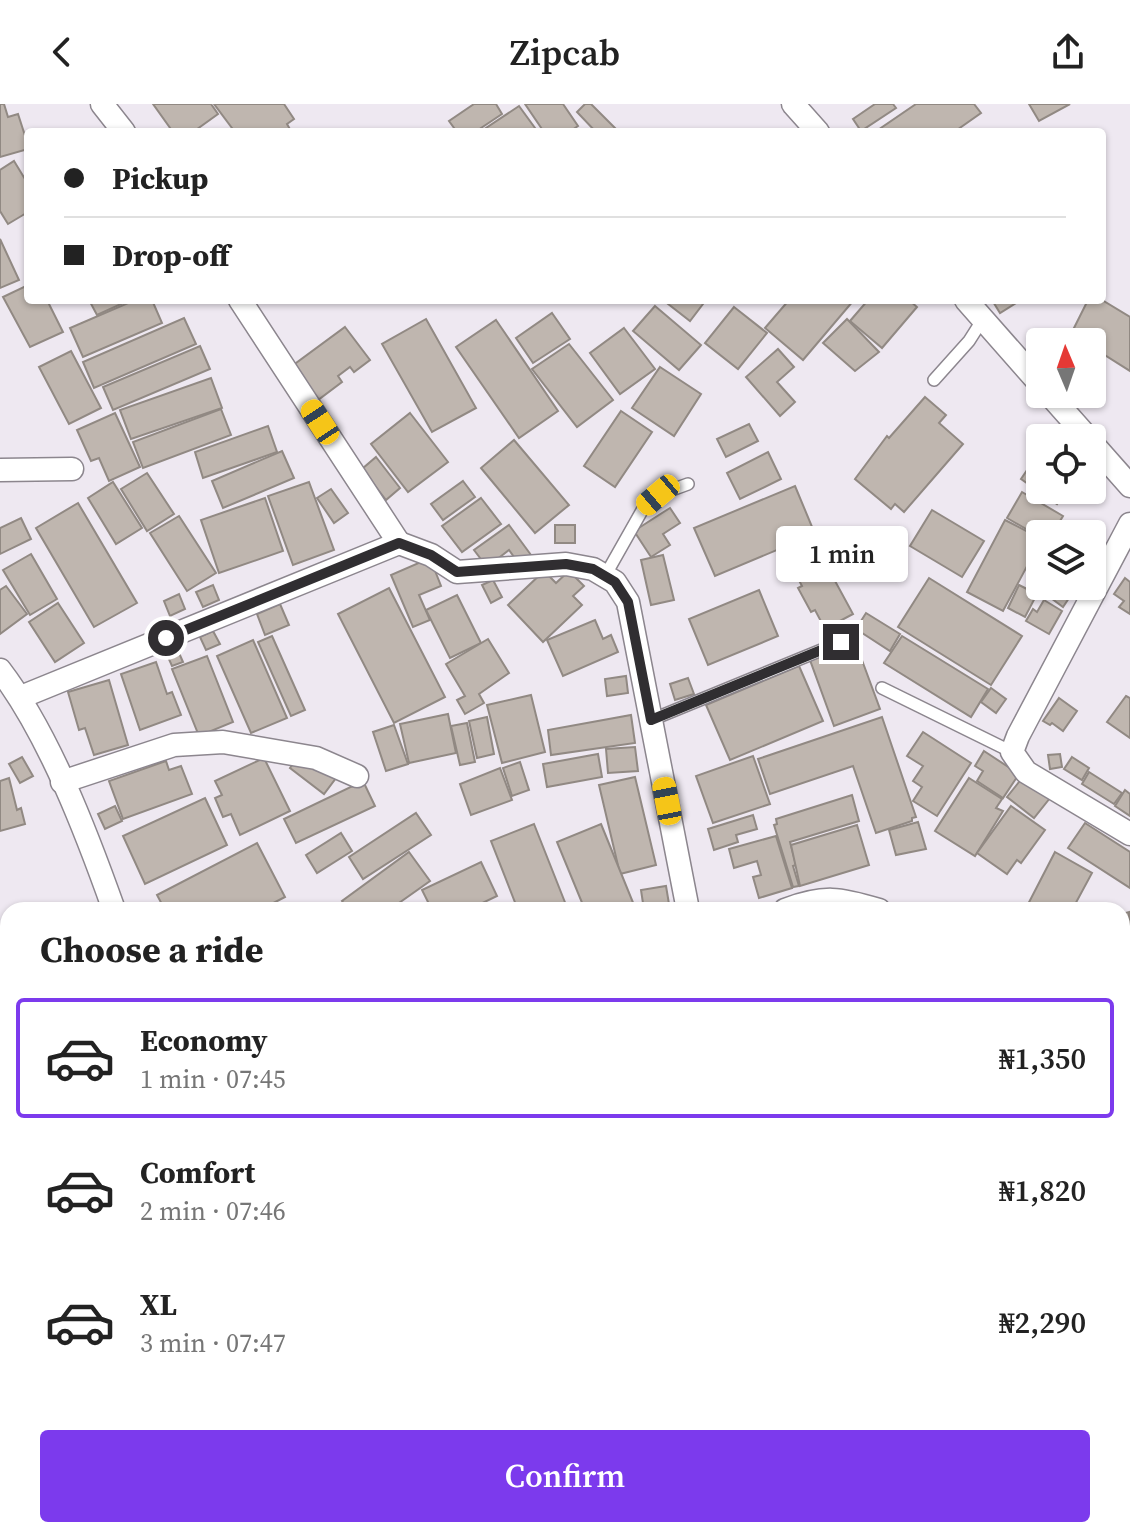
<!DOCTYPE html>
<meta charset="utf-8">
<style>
:root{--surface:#fff;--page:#f2f2f2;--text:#222;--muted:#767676;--line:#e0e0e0;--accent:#7c3aed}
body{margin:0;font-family:"Source Serif 4",serif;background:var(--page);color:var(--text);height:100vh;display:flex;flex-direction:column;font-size:30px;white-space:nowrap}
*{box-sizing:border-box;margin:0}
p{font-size:26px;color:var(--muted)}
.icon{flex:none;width:44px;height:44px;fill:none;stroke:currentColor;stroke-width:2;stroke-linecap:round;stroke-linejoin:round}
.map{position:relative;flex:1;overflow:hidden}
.side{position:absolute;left:0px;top:798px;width:1130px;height:636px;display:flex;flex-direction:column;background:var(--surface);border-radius:24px 24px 0 0;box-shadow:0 2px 6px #0004}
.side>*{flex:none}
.guide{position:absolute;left:24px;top:24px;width:1082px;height:176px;border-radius:8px;box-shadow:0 2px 6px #0004;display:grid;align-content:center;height:176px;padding:0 40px;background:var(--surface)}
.needle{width:52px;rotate:358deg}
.tools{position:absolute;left:1026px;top:224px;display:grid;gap:16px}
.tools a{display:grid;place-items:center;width:80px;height:80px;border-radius:8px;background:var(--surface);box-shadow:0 2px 6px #0004;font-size:40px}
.end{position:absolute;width:36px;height:36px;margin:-18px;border:10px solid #302e31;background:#fff;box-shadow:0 0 0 4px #fff}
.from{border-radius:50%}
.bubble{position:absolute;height:56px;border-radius:8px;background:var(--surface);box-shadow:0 2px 6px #0004;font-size:26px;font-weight:600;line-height:56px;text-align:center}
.car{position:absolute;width:24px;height:48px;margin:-24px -12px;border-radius:10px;box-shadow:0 0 6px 2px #0007;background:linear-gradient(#f5c518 24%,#345 0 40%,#f5c518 0 76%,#345 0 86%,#f5c518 0)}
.guide b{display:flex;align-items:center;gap:28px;height:76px;font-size:30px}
.guide b+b{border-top:2px solid var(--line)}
.guide i{width:20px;height:20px;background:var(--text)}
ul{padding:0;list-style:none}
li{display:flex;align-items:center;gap:24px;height:120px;margin:0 16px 12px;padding:0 24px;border:4px solid transparent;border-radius:8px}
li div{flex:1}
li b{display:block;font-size:30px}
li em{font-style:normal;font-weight:600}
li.active{border-color:var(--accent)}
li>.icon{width:72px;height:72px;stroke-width:1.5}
h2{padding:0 40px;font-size:36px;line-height:96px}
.action{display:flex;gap:16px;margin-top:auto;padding:16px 40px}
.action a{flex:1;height:92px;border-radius:8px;background:var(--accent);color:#fff;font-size:32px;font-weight:600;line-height:92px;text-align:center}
header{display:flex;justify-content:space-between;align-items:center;height:104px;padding:0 40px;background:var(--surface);font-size:36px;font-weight:600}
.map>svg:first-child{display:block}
.building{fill:#bfb6af;stroke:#918983;stroke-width:2}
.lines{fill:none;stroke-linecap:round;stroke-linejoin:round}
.lane-casing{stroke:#8c868e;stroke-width:14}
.street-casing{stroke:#8c868e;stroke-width:25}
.lane{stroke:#fff;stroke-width:11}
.street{stroke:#fff;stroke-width:22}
.route{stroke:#302e31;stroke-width:10}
</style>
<header><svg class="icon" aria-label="back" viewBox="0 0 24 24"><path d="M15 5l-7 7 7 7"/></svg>Zipcab<svg class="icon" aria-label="share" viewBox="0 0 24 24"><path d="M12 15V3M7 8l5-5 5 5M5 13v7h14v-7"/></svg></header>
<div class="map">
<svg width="1130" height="1434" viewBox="0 0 1130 1434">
<rect width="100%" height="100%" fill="#eee8f1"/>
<g class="building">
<path d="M0 0H4L8 13 18 10 28 41V45L0 53Z"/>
<path d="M153 0H211L218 10 193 28H173Z"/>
<path d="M214 0H284L294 15 287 20 291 27 235 28Z"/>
<path d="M474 0H496L502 10 475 28H457L449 17Z"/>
<path d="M525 0H563L578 22 569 28H544Z"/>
<path d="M585 0H591L619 28H596L577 8Z"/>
<path d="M875 0H893L896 4 861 27 853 15Z"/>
<path d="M916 0H974L981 9 954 28H875Z"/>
<path d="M1029 0H1070L1039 17Z"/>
<path d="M519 2 535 24 529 28H480Z"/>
<path d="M14 57 28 80V108L8 120 0 107V66Z"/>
<path d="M0 135 19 176 0 184Z"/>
<path d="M28 181V196H47L63 228 30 243 3 193Z"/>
<path d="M89 196H130L97 211Z"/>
<path d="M135 196H152L162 219 83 253 70 224Z"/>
<path d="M663 196H706L690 217Z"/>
<path d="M789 196H854L803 256 765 224Z"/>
<path d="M868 196H909L917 203 882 244 850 217Z"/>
<path d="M992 196H1015L1016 199 1000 209Z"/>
<path d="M1088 196H1102L1130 213V267L1092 243V238H1083L1071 230Z"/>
<path d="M655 202 701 241 679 266 633 227Z"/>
<path d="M734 203 767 229 738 265 705 239Z"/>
<path d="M552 209 570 235 533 259 516 234Z"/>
<path d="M184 214 196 240 94 284 83 258Z"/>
<path d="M426 215 476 304 432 328 382 240Z"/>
<path d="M847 215 879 248 855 267 823 239Z"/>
<path d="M496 216 558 307 519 334 456 243Z"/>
<path d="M345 223 370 256 354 268 350 263 338 272 342 278 318 296 292 262Z"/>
<path d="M624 224 655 265 620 290 590 249Z"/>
<path d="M569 240 613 296 577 323 532 265Z"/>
<path d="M200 242 210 265 113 306 103 283Z"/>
<path d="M778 245 794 263 777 278 795 298 780 312 746 273Z"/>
<path d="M71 247 101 304 69 320 39 263Z"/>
<path d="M660 263 701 290 674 332 632 304Z"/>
<path d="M211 274 222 304 131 335 120 306Z"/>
<path d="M925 293 946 311 939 319 963 340 904 408 895 400 891 405 855 375 887 332 889 334Z"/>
<path d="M221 305 231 331 143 364 133 338Z"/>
<path d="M621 307 652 328 615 383 584 362Z"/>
<path d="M115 309 140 363 109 377 99 354 91 357 77 326Z"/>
<path d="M410 309 448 358 408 388 371 340Z"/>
<path d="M749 320 758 337 726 353 717 335Z"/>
<path d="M268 322 277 348 203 374 195 348Z"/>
<path d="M514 336 569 401 535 429 481 364Z"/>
<path d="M282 347 294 374 223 404 212 377Z"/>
<path d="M1040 347V386H1067L1057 400 1021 375Z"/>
<path d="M768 348 781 375 740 395 727 369Z"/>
<path d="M376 353 400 384 386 396 362 365Z"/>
<path d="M147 369 174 410 147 427 121 385Z"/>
<path d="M463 377 475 393 443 416 431 400Z"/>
<path d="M113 378 142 424 116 440 88 394Z"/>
<path d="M309 378 334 446 293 461 268 392Z"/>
<path d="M795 382 815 430 715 472 694 424Z"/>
<path d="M331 385 348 409 334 419 317 394Z"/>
<path d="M1022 388 1063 412 1054 427 1050 424 1046 430H1040V433L1007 414Z"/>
<path d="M265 394 283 447 219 469 201 416Z"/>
<path d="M481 394 501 420 462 448 442 422Z"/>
<path d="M78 399 137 499 94 523 36 424Z"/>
<path d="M670 404 680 419 663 430 670 441 651 453 634 427Z"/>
<path d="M932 406 984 437 962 473 910 442Z"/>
<path d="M179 412 216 469 187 487 150 429Z"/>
<path d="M21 414 31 435 0 450V424Z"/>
<path d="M1005 416 1040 434V438L1003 507 967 488Z"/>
<path d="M509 421 531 451 519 460 509 446 487 463 474 446Z"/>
<rect x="555" y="421" width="20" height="18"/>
<path d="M31 450 57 495 30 511 3 466Z"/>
<path d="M663 451 674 496 651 501 641 456Z"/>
<path d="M822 453 853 510 825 525 815 506 811 508 798 484 802 482 794 467Z"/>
<path d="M430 454 441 482 419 491 430 516 413 523 391 471Z"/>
<path d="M544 467 556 479 569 467 584 482 573 492 582 501 543 538 508 501Z"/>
<path d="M929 474 1022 532 991 581 898 523Z"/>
<path d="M1125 474 1130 478V510L1119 503 1124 497 1114 490Z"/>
<path d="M493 476 502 493 491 499 482 481Z"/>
<path d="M213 481 219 496 203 503 196 488Z"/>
<path d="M1019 481 1037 490 1025 513 1008 504Z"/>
<path d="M6 482 27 510 0 530V486Z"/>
<path d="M1053 482H1077L1063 503 1047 491Z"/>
<path d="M389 484 445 593 394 619 338 510Z"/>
<path d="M759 486 778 532 708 561 689 515Z"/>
<path d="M179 490 185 505 170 512 164 497Z"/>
<path d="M457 491 481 539 450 554 426 506Z"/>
<path d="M1044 496 1062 507 1049 530 1026 517 1033 505 1037 508Z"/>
<path d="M58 499 84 539 55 558 29 518Z"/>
<path d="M280 500 289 521 265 531 257 510Z"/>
<path d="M866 509 900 530 890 547 856 525Z"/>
<path d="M595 516 603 535 611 531 618 548 563 572 547 536Z"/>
<path d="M213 527 220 540 206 546 200 533Z"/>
<path d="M272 532 305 606 291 612 258 538Z"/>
<path d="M902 532 988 585 971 613 884 559Z"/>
<path d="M488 535 509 569 479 590 484 599 465 610 457 596 465 592 446 560Z"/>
<path d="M253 536 287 614 251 629 217 552Z"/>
<path d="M175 540 183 558 172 562 164 544Z"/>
<path d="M856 540 880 605 834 622 810 556Z"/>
<path d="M207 552 233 618 199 632 172 565Z"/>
<path d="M156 558 167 590 172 588 181 611 140 626 121 570Z"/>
<path d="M799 562 823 617 730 656 706 601Z"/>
<path d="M626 572 628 589 607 592 605 575Z"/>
<path d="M688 574 694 590 675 596 670 580Z"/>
<path d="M109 576 128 641 94 651 85 624 79 626 68 588Z"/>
<path d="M991 584 1006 595 996 609 981 598Z"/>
<path d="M531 591 545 648 502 659 487 601Z"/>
<path d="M1126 592 1130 594V634L1107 618Z"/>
<path d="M1059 594 1077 607 1063 627 1052 619 1050 621 1043 617Z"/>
<path d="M448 610 456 649 409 659 400 620Z"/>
<path d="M631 611 635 639 551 651 548 626Z"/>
<path d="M487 613 494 650 477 654 469 617Z"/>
<path d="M882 613 916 713 912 714V717L876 729 853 662 770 690 758 655Z"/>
<path d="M467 619 475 658 460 661 451 622Z"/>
<path d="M394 621 408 660 386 667 373 628Z"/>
<path d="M923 628 971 659 937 712 913 697 922 683 913 677 923 662 907 652Z"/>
<path d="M305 643 342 666 324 690 290 664Z"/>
<path d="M635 643 638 667 608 669 606 645Z"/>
<path d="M984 647 1019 670 1003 694 977 677 983 667 975 662Z"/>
<path d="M598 650 602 673 547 683 543 660Z"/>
<path d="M1060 650 1062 663 1050 665 1048 651Z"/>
<path d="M753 652 770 700 713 719 696 672Z"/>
<path d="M22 653 33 672 20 679 9 660Z"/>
<path d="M1072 653 1089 664 1082 676 1064 665Z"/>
<path d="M264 654 290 707 240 731 231 710 223 713 215 694 222 691 215 677Z"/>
<path d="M166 657 169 666 181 662 192 690 123 715 109 677Z"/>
<path d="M520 658 529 686 512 692 503 664Z"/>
<path d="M500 664 512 696 471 711 460 680Z"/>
<path d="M1089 668 1122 689 1114 700 1082 680Z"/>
<path d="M635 673 656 761 620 770 599 681Z"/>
<path d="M1023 673 1050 694 1034 714 1007 693Z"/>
<path d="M9 674 17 706 21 704 25 720 0 727V677Z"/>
<path d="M969 674 1002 695 996 704 1003 707 975 752 935 727Z"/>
<path d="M363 677 375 702 296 739 284 715Z"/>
<path d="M1125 686 1130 690V712L1115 702Z"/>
<path d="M852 691 859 717 790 738 796 761 793 762 799 782 793 783 774 721 777 720 776 715Z"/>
<path d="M205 694 227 741 145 780 123 732Z"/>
<path d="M115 702 122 717 105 725 98 710Z"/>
<path d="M1011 702 1045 726 1021 759 1017 756 1007 770 977 749Z"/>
<path d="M416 709 431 731 363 775 349 753Z"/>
<path d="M753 711 757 725 736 731 738 738 714 746 708 725Z"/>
<path d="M918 718 926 745 896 751 889 726Z"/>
<path d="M1085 719 1130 748V784L1068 744Z"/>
<path d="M534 720 568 806H518L491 737Z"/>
<path d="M601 720 634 801 621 806H585L557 738Z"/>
<path d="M857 721 869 761 800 782 791 741Z"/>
<path d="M341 729 352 747 317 769 306 751Z"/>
<path d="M776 732 792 784 759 794 753 773 761 771 757 757 734 764 729 745Z"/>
<path d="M257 739 285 793 260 806H165L157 791Z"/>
<path d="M409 748 430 777 389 806H349L342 797Z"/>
<path d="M1055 748 1092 769 1072 806H1025Z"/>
<path d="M481 758 497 792 468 806H432L422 786Z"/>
<path d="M666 782 670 806H644L641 786Z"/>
<path d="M1129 808 1130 868 1122 871V810Z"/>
<path d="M1130 893V933L1122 936V896Z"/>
<path d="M1122 968 1130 975V1020L1122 1012Z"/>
<path d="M8 1055V1081L0 1084V1057Z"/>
<path d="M8 1087V1135L0 1137V1090Z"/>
<path d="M1130 1114V1187L1122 1173V1115Z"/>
<path d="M8 1159V1211L0 1214V1162Z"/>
<path d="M1122 1249 1130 1259V1275L1122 1282Z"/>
<path d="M8 1263V1288L0 1291V1266Z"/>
<path d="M8 1360V1398L0 1401V1364Z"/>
<path d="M1129 1361 1130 1403 1122 1408V1365Z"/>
<path d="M8 1415V1426H37L16 1434H2L0 1418Z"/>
<path d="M42 1426H68L71 1434H20Z"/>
<path d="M74 1426H107L110 1434H76Z"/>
<path d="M109 1426H145L148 1434H112Z"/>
<path d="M146 1426H178L181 1434H148Z"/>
<path d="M220 1426H230L233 1434H198Z"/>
<path d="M379 1426H441L425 1434H383Z"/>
<path d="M481 1426H510L512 1430 500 1434H484Z"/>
<path d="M520 1426H555L558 1434H523Z"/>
<path d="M601 1426H655L657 1434H579Z"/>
<path d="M726 1426H751L753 1430 746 1434H730Z"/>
<path d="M893 1426H960L963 1431 958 1434H897Z"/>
<path d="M1014 1426H1038L1039 1430 1035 1432 1036 1434H1017Z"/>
</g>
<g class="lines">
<g class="lane-casing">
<g id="lane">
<path d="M934 276 969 237 983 215"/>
<path d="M605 472 644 403 658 391 688 380"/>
<path d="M882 584 1012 648"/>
<path d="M651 616 841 538"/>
</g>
</g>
<g class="street-casing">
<g id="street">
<path d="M102 0 124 28"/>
<path d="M793 0 818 28"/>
<path d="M240 196 399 439"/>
<path d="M966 196 1040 280"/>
<path d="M1049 290 1088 334"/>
<path d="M1092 339 1130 382"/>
<path d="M0 366 72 365"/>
<path d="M1130 420 1018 632 1012 648 1026 668 1130 730"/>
<path d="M0 566C49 630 87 730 114 806"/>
<path d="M21 593 399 439 431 451 457 468 566 460 593 465 615 478 628 498 688 806"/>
<path d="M62 678 174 641 223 638 316 654 357 672"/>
<path d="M785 806C824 791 840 794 879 806"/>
<path d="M1122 1049 1130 1057"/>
<path d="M1122 1108 1130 1104"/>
<path d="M339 1426 342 1434"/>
<path d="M684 1426 688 1434"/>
<path d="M988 1426 992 1434"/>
</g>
</g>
<use href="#lane" class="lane"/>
<use href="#street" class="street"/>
</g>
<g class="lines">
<path class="route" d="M166 534 399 439 431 451 457 468 566 460 593 465 615 478 628 498 651 616 841 538"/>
</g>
</svg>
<div class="tools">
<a><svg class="needle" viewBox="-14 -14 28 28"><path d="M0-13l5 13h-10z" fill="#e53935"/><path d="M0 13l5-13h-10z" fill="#767676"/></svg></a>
<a><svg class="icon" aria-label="locate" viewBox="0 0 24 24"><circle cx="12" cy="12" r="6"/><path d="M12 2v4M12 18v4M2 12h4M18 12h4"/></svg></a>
<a><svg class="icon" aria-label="layers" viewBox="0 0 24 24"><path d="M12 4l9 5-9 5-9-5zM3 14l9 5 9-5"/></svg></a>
</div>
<i class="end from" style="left:166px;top:534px"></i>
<i class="end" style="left:841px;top:538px"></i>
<div class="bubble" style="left:776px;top:422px;width:132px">1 min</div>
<i class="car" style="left:320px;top:318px;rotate:327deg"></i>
<i class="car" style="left:658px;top:391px;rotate:230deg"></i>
<i class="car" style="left:667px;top:697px;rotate:349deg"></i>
<div class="guide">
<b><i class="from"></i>Pickup</b>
<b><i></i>Drop-off</b>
</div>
<section class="side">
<h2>Choose a ride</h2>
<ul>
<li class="active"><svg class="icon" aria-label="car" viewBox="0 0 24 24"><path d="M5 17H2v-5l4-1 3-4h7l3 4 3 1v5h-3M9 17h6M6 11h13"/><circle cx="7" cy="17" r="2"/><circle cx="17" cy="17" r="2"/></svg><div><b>Economy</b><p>1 min · 07:45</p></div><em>₦1,350</em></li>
<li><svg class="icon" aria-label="car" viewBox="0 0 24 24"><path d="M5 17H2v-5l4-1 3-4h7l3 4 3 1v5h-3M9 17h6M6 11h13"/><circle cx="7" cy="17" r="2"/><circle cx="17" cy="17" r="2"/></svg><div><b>Comfort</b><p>2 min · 07:46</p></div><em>₦1,820</em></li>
<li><svg class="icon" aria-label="car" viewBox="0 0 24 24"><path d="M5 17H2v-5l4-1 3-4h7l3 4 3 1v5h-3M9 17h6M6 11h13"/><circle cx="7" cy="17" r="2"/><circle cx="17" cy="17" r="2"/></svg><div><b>XL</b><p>3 min · 07:47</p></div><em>₦2,290</em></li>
</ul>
<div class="action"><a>Confirm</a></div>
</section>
</div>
